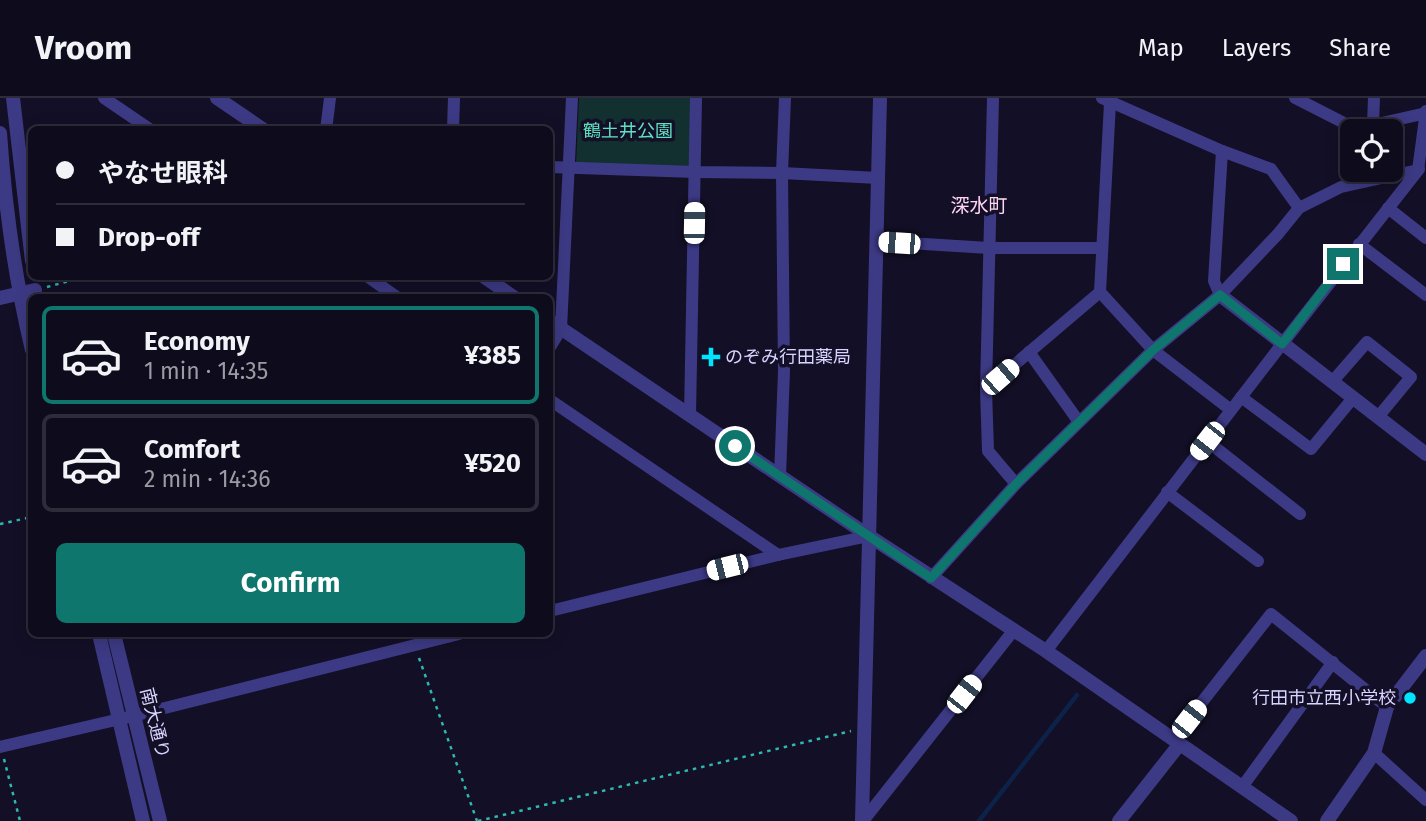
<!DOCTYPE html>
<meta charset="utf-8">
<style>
:root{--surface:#0e0b1c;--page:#1c1929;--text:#f1f3f6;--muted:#9b9ba3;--line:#2e2b3b;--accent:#0f766e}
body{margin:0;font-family:"Fira Sans","Noto Sans JP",sans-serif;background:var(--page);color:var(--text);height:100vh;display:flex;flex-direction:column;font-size:26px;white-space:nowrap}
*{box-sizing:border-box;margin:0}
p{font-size:23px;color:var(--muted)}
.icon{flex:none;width:38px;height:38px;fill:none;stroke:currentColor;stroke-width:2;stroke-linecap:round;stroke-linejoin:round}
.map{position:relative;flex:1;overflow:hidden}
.panel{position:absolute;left:28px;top:196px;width:525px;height:343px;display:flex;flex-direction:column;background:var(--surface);border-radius:10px;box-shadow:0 4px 18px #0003,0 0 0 2px var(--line)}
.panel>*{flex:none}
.banner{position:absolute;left:28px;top:28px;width:525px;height:154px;border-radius:10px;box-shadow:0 4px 18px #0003,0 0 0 2px var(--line);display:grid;align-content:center;height:154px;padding:0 28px;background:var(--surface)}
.buttons{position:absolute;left:1340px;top:21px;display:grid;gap:14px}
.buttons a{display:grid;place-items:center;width:63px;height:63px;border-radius:10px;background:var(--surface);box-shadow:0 4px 18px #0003,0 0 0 2px var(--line);font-size:35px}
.end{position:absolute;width:32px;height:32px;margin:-16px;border:9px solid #0f766e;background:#fff;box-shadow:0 0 0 4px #fff}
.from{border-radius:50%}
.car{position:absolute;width:21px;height:42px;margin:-21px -10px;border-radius:9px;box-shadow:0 0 5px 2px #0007;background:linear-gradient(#fff 24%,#345 0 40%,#fff 0 76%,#345 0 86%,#fff 0)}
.banner b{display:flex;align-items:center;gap:24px;height:66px;font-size:26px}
.banner b+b{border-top:2px solid var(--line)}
.banner i{width:18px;height:18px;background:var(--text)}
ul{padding:12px 0 0;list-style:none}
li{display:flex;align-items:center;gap:21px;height:98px;margin:0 14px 10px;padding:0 14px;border:4px solid var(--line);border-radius:10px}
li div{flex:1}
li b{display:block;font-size:26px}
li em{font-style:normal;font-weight:700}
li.on{border-color:var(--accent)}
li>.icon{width:63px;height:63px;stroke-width:1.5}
.button{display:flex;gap:14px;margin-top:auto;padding:14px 28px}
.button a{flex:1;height:80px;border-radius:10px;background:var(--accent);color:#fff;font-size:28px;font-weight:700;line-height:80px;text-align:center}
header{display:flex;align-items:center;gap:42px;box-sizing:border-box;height:98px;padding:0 35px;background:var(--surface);border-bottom:2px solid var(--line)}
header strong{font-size:33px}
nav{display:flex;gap:38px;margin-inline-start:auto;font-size:24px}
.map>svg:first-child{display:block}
.green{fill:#12302f}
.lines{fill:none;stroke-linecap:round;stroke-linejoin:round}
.stream{stroke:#0c2248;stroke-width:4.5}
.path{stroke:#2fb8b0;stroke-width:2.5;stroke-dasharray:3.5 5;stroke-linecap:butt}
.minor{stroke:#3d3a85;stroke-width:12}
.tertiary{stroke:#3d3a85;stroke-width:14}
.route{stroke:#0f766e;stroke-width:9}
.poi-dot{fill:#00e5ff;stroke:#130f26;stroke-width:2.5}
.labels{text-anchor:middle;stroke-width:7;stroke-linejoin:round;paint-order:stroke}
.park-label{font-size:18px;fill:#5fe0c0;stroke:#130f26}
.poi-label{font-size:18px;fill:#d9d4ff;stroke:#130f26;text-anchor:start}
.street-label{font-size:18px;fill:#d9d4ff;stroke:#130f26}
.neighbourhood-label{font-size:19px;fill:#ffd6f0;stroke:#130f26}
</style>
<header>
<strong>Vroom</strong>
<nav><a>Map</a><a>Layers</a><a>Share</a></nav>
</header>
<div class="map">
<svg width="1426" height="723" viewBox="0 0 1426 723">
<rect width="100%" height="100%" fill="#130f26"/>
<path class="green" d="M579 0H692L690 69 576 66Z"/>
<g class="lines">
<path class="stream" d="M979 723 1077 597"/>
<g class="path">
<path d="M47 189 88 178"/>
<path d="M0 426 32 419"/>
<path d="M419 560 477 723"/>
<path d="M4 661 20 723"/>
<path d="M478 723 851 633"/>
</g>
<g class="minor">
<path d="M104 0 151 32"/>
<path d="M993 0 986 291 988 353 1016 386"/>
<path d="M1102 0 1222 53 1271 71 1299 110"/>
<path d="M1295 0 1352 29 1373 27 1426 15"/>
<path d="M1110 5 1100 194 1153 252 1231 312"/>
<path d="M1373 27 1374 0"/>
<path d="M326 32 330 0"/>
<path d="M453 32 454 0"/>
<path d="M550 69 695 74 782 75 878 80"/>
<path d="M1388 110 1426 140"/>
<path d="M876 143 989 150H1102"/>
<path d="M1359 146 1426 197"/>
<path d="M367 178 398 200"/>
<path d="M1220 197 1214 183 1222 53"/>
<path d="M550 249 561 231 572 0"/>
<path d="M1029 254 1079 324"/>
<path d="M1332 284 1367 244 1411 279 1378 319"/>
<path d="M986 291 1100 194"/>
<path d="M1241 299 1311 351 1353 300"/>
<path d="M550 302 778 457"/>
<path d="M690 317 696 0"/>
<path d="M1207 343 1300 416"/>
<path d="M780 378 784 273 782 75 785 0"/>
<path d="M1167 394 1258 463"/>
<path d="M931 480 1016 386 1153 252 1220 197 1278 136 1299 110 1341 89 1418 72 1426 13"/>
<path d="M550 513 778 457 869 438"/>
<path d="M1046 553 1282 246 1419 71"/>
<path d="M1173 641 1271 516 1387 609"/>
<path d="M0 649 133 618 459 536"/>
<path d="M1374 655 1426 702"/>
<path d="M1242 689 1333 564"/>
<path d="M863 723 1014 532"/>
</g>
<g class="tertiary">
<path d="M13 0 32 163"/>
<path d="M217 0 264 32"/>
<path d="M0 35C5 109 15 181 32 252"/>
<path d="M483 178 515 200"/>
<path d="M1220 197 1426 356"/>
<path d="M0 200 35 192"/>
<path d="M550 223 869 438 1046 553 1291 723"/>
<path d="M99 536 143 723"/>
<path d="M114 536 160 723"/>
<path d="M862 723 880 0"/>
<path d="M1119 723 1179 647"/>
<path d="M1327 723 1374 655 1387 609 1426 558"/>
</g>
</g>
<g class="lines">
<path class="route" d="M735 348 931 480 1016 386 1153 252 1220 197 1282 246 1343 166"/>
</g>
<g class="poi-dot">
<path d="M707.5 248.5h7v7h7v7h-7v7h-7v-7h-7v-7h7z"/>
<circle cx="1410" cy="600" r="7"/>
</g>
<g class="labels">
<g class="park-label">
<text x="628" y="39">鶴土井公園</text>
</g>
<g class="poi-label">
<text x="725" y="265">のぞみ行田薬局</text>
<text x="1396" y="606" text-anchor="end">行田市立西小学校</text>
</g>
<g class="street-label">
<text transform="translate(155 625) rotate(76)" y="6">南大通り</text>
</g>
<g class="neighbourhood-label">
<text x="979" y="114">深水町</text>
</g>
</g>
</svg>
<div class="buttons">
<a><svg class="icon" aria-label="locate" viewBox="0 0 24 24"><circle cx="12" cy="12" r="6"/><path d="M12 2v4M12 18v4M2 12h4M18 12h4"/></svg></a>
</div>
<i class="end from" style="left:735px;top:348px"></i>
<i class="end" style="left:1343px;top:166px"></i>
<i class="car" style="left:694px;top:125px;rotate:1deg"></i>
<i class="car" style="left:899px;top:145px;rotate:274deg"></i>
<i class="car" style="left:1000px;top:279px;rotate:49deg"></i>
<i class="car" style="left:1207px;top:343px;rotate:218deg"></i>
<i class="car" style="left:727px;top:469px;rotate:256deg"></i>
<i class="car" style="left:964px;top:596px;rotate:38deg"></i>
<i class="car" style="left:1189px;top:621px;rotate:38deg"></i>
<div class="banner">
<b><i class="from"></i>やなせ眼科</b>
<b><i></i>Drop-off</b>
</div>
<section class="panel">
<ul>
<li class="on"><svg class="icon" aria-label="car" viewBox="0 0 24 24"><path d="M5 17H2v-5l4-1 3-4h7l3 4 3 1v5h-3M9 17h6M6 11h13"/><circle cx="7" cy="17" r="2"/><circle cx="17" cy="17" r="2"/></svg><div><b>Economy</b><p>1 min · 14:35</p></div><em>¥385</em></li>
<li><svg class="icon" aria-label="car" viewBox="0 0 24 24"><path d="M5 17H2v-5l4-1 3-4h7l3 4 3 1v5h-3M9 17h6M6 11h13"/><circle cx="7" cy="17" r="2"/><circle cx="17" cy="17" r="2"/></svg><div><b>Comfort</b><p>2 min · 14:36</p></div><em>¥520</em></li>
</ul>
<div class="button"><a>Confirm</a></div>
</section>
</div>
